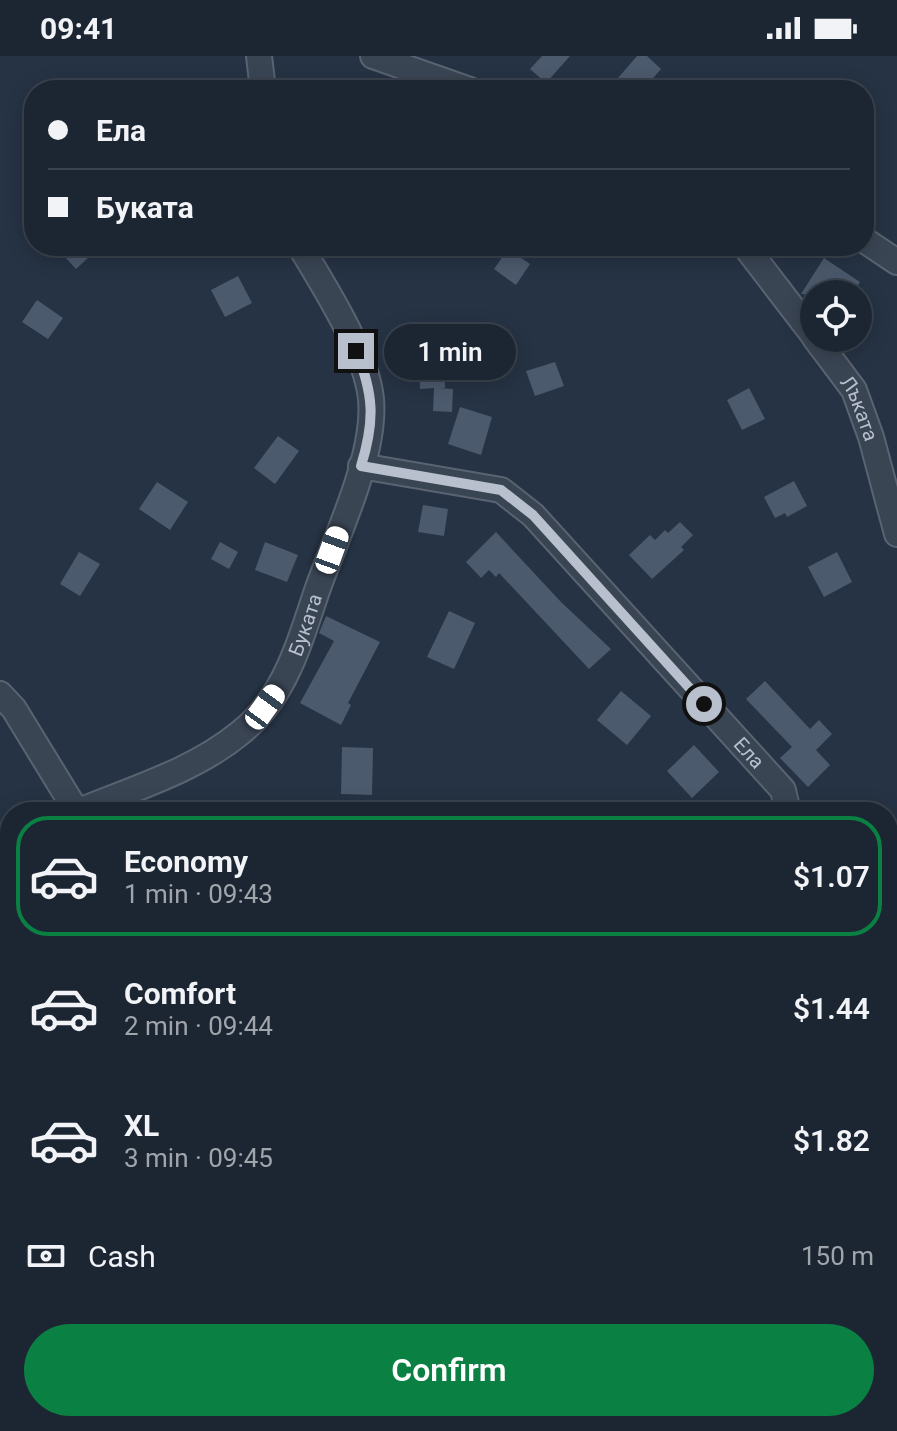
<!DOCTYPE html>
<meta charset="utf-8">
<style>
:root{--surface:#1c2633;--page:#252e3b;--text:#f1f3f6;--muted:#a0a5ac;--line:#3a434e;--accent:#0b8043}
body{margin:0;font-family:Roboto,sans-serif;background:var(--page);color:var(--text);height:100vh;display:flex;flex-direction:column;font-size:30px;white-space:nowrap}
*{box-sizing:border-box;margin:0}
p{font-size:26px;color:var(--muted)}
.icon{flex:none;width:44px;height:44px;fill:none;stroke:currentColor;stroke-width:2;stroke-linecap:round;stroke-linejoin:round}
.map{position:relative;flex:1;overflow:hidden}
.sheet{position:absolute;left:0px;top:746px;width:898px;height:630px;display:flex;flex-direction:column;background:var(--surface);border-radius:32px 32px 0 0;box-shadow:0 4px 20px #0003,0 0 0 2px var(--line)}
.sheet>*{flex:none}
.banner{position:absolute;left:24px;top:24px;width:850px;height:176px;border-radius:32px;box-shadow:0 4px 20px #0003,0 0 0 2px var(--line);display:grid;align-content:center;height:176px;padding:0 24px;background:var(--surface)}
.fabs{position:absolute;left:800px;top:224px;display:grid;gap:16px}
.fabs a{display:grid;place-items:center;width:72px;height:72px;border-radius:50%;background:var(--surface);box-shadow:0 4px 20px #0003,0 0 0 2px var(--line);font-size:40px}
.end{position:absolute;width:36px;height:36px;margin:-18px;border:10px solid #b8c0cd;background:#111;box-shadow:0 0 0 4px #111}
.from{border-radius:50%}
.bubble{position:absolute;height:56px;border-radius:28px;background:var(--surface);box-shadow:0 4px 20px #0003,0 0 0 2px var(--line);font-size:26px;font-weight:600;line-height:56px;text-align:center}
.car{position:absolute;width:24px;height:48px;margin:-24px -12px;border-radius:10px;box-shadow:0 0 6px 2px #0007;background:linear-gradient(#fff 24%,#345 0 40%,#fff 0 76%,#345 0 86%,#fff 0)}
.banner b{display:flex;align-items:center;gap:28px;height:76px;font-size:30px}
.banner b+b{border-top:2px solid var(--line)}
.banner i{width:20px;height:20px;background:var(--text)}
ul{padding:14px 0 0;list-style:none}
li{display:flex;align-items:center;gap:24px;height:120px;margin:0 16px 12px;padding:0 8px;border:4px solid transparent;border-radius:32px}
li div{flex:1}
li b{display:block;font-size:30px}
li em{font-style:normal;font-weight:600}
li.active{border-color:var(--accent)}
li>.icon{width:72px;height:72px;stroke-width:1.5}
.pay{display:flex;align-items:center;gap:20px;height:88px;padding:0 24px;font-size:30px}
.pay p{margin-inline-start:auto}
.cta{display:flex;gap:16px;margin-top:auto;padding:16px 24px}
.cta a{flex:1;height:92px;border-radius:48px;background:var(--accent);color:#fff;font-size:32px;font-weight:600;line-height:92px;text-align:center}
.status{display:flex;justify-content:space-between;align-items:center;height:56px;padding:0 40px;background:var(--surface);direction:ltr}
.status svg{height:22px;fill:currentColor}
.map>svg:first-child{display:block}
.building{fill:#4c5a6d}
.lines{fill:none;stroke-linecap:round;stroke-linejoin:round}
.minor-casing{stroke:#596371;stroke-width:28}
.minor{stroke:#3a4554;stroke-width:24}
.route{stroke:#b8c0cd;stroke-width:10}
.labels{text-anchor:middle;stroke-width:6;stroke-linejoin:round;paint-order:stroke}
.street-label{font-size:20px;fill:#b8c0cd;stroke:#1f2a39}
</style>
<div class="status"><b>09:41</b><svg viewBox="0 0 49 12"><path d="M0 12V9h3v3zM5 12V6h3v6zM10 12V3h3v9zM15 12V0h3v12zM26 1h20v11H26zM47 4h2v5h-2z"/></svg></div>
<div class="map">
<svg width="897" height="1375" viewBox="0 0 897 1375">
<rect width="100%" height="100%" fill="#263344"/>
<g class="building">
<path d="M542 0H570L546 27 530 13Z"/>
<path d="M637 0H647L661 13 643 34H632L618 22Z"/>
<path d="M55 190H101L76 213Z"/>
<path d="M508 193 530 208 516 229 494 213Z"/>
<path d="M824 202 860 226 853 238H801Z"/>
<path d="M238 220 252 247 225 261 211 234Z"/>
<path d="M37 244 63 262 48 283 22 266Z"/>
<path d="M444 303 445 332H438L453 333 452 356 433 355 434 332 420 333 419 304Z"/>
<path d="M555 306 564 330 535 340 526 315Z"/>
<path d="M749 332 765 363 742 374 727 344Z"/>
<path d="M460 351 492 361 481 399 448 388Z"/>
<path d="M278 380 299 395 275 428 254 412Z"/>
<path d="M794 425 807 450 787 461 785 457 775 462 764 441Z"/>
<path d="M157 426 188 446 170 474 139 453Z"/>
<path d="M423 449 448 453 444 480 418 476Z"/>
<path d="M680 466 693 479 681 491 684 494 652 523 629 499 650 479 655 484 665 474 668 477Z"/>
<path d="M496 476 561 546 611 593 589 613 499 517 496 521 489 514 481 522 466 506Z"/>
<path d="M220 486 238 496 229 513 211 503Z"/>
<path d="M265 486 298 499 287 526 255 514Z"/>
<path d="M79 496 100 508 80 540 60 528Z"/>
<path d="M837 496 852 526 824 541 808 511Z"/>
<path d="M449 555 475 567 454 613 427 601Z"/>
<path d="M326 560 380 586 348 647 351 649 341 669 300 647 334 585 319 577Z"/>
<path d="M765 625 810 673 819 664 832 678 816 694 830 709 808 731 780 702 792 691 746 643Z"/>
<path d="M621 635 651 660 627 689 597 664Z"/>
<path d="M694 689 719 716 692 742 667 715Z"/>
<path d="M342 691 373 692 372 739 341 738Z"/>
</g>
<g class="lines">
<g class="minor-casing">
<g id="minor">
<path d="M259 0 263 34"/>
<path d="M373 0 470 34"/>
<path d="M864 184 897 206"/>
<path d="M745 190 814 280"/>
<path id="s1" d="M815 282 854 334 871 381 897 478"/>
<path id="s2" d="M361 410 501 434 533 459 783 734 788 756"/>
<path d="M0 638 14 653 77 756"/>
<path id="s3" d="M77 756C132 733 194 715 240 677 255 665 270 647 279 631 297 600 307 563 319 529 338 477 376 398 371 343 366 295 325 232 300 190"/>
<path d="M888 854 897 848"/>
<path d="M0 968 10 978"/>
<path d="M0 1318 10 1328"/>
<path d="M888 1362 897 1371"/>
<path d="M48 1366 57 1375"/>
<path d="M530 1366 542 1375"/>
<path d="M187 1375 194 1366"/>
</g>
</g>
<use href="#minor" class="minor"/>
</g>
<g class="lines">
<path class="route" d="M356 295C374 338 375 365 361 410L501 434 533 459 704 648"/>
</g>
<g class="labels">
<g class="street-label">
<text dy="7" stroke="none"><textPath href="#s1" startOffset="84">Лъката</textPath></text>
<text dy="7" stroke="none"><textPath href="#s3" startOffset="310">Буката</textPath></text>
<text dy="7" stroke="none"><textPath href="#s2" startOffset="504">Ела</textPath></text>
</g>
</g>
</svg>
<div class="fabs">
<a><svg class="icon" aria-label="locate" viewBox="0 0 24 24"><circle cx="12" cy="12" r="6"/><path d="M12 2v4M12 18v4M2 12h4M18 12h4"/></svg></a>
</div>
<i class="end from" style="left:704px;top:648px"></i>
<i class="end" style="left:356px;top:295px"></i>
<div class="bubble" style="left:384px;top:268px;width:132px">1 min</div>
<i class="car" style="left:332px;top:494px;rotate:20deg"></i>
<i class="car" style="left:265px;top:651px;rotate:36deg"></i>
<div class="banner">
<b><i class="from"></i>Ела</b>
<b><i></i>Буката</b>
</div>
<section class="sheet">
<ul>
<li class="active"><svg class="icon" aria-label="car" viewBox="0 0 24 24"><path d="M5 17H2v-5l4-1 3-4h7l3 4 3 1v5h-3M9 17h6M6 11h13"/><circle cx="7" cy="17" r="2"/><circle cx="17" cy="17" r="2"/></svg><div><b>Economy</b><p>1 min · 09:43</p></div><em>$1.07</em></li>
<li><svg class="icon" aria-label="car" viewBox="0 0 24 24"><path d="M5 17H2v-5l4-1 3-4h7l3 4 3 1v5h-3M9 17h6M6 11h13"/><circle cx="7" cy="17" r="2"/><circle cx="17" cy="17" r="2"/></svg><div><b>Comfort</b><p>2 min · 09:44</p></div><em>$1.44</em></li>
<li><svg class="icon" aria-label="car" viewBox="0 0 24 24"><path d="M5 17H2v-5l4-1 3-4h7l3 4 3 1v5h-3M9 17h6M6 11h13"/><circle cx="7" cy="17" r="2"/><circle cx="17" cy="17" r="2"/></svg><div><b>XL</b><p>3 min · 09:45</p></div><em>$1.82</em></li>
</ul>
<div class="pay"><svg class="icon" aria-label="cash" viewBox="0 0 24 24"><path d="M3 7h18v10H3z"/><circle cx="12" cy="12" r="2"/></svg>Cash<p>150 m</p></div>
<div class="cta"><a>Confirm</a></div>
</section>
</div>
